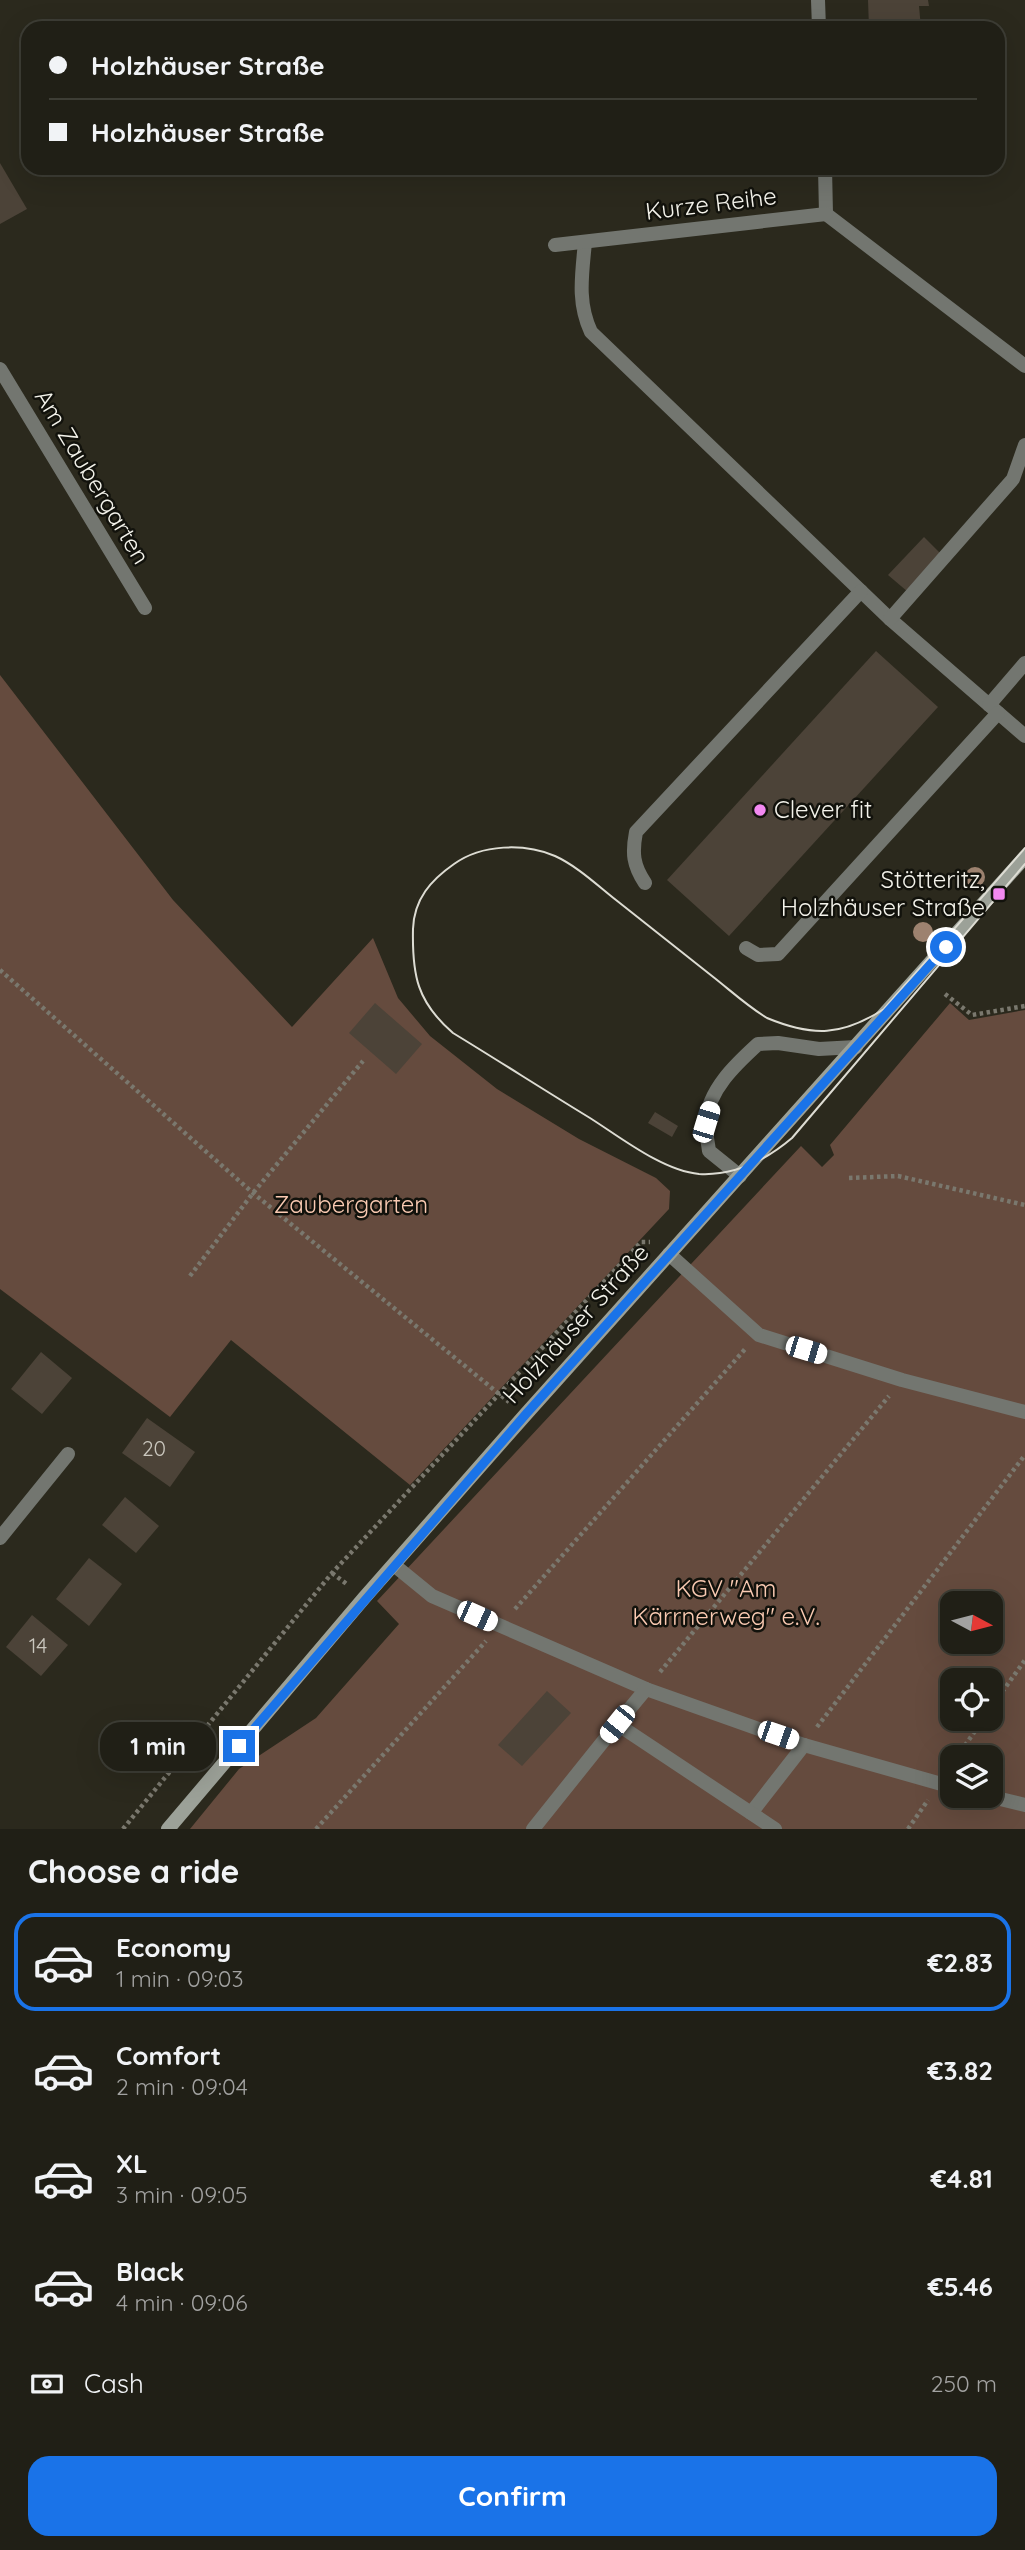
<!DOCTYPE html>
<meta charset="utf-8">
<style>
:root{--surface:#201f16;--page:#28271f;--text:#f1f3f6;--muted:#a2a2a1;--line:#3d3d35;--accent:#1a73e8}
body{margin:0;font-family:Quicksand,sans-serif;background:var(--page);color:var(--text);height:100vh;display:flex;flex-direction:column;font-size:26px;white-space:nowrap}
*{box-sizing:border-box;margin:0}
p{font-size:23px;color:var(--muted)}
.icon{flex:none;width:38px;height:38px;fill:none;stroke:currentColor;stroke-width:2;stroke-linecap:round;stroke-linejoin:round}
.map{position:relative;height:1829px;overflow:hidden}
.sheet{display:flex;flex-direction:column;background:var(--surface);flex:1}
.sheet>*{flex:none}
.top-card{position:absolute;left:21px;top:21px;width:984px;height:154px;border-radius:21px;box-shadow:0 7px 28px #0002,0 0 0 2px var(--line);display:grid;align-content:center;height:154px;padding:0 28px;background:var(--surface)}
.needle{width:46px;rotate:97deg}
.controls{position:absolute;left:940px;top:1591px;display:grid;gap:14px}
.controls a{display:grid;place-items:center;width:63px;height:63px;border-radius:14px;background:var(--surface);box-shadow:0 7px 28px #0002,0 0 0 2px var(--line);font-size:35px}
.end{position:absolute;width:32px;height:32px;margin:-16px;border:9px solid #1a73e8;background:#fff;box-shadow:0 0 0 4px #fff}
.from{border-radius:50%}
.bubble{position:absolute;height:49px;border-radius:21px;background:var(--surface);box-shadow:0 7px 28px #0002,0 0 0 2px var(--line);font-size:23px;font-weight:800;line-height:49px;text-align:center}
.car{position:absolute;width:21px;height:42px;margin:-21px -10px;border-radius:9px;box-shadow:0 0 5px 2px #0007;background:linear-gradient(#fff 24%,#345 0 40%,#fff 0 76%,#345 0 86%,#fff 0)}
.top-card b{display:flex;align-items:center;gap:24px;height:66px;font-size:26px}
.top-card b+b{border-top:2px solid var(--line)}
.top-card i{width:18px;height:18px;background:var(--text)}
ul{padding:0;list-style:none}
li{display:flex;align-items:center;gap:21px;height:98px;margin:0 14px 10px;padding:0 14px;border:4px solid transparent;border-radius:21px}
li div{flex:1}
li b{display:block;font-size:26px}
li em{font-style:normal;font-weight:800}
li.current{border-color:var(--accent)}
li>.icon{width:63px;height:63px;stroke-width:1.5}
h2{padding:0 28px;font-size:32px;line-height:84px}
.pay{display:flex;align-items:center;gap:18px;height:77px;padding:0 28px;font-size:26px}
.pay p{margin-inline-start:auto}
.cta{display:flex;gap:14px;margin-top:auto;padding:14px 28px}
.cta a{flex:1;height:80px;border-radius:21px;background:var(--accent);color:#fff;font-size:28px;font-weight:800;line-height:80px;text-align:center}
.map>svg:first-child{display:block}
.green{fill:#654b3e;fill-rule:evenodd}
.building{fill:#4c4338}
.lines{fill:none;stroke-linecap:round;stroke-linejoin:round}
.path{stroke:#7a786e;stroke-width:4.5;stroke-dasharray:3.5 3.5;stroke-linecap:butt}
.service{stroke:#737670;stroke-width:14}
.minor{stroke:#737670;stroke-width:14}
.secondary{stroke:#9ca198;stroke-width:14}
.tram{stroke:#dddcd3;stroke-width:2}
.tree{fill:#9d826f}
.route{stroke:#1a73e8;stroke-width:9}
.poi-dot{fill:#f389f1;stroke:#12120c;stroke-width:2.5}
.labels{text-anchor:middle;stroke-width:5;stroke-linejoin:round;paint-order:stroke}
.number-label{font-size:21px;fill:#cac7be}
.street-label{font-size:24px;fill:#f4f3eb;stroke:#12120c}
.poi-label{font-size:24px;fill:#f4f3eb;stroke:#12120c;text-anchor:start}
.park-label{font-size:24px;fill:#facab2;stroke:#12120c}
</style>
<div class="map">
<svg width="1025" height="1829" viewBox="0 0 1025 1829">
<rect width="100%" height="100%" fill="#2b291d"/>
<g class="green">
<path d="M0 675 173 900 292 1027 373 938 398 998 430 1036 497 1089 579 1139 656 1178 670 1191 669 1209 410 1485 231 1340 170 1417 0 1289Z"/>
<path d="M950 1003 969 1020 1025 1010V1829H190L239 1769 316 1718 399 1624 377 1601 801 1146 822 1167 834 1155 830 1145ZM952 1603H990V1642H952ZM952 1680H990V1718H952ZM952 1757H990V1796H952Z"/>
</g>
<g class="building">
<path d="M868 0H928L929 6H919L921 28H869Z"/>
<path d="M792 20 793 28H732V22Z"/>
<path d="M0 163 27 209 0 224Z"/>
<path d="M924 537 941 554 908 592 888 575Z"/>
<path d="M876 651 938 707 729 936 667 880Z"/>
<path d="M375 1003 422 1044 396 1074 349 1033Z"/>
<path d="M655 1112 678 1126 672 1137 648 1123Z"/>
<path d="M41 1352 72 1378 42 1414 11 1389Z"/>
<path d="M147 1418 195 1452 170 1487 122 1453Z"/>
<path d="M125 1497 159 1526 136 1553 102 1525Z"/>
<path d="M89 1558 122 1584 89 1626 56 1599Z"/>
<path d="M32 1615 68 1645 41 1676 6 1647Z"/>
<path d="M547 1691 571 1713 522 1766 498 1745Z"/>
</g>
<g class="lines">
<g class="path">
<path d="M0 970 253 1193 509 1402"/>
<path d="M945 994 972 1015 1025 1006"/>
<path d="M849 1178 898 1176 1025 1205"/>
<path d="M190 1276 253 1193 363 1061"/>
<path d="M332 1573 348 1585"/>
<path d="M515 1609 746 1348"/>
<path d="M660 1672 889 1396"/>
<path d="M990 1709 1025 1660"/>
<path d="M817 1727 1025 1455"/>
<path d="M957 1757 984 1718"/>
<path d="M123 1829 332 1573 641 1242H650"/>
<path d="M316 1829 486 1641"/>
<path d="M908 1829 928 1800"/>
</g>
<g class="service">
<path d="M825 168 826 214"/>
<path d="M826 214 1025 366"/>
<path d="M585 242C582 275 577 302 591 332L890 619 1025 736"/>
<path d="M555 245 826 214"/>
<path d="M0 369 145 608"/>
<path d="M890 619 1013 479 1025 445"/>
<path d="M989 705 1025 663"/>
<path d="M645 883C633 865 632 853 636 832L861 591"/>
<path d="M746 948 758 955 778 954 998 713"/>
<path d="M740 1176 709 1151C708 1142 705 1131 706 1122 708 1090 736 1064 758 1044L778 1043 819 1049 856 1047"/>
<path d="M669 1254 759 1335 902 1380 1025 1412"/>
<path d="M394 1565 432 1596 646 1689 804 1745 952 1787"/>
<path d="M617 1724 646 1689"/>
<path d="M988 1796 1025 1805"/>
<path d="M751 1813 804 1745"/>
<path d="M533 1829 617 1724 775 1829"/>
</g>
<g class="minor">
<path d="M818 0 819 28"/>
<path d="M0 1538 68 1454"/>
</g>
<path class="secondary" d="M168 1829 364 1598 526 1414 1025 857"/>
<path class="tram" d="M1025 848 884 1009C842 1036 813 1037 767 1018 747 1006 730 990 712 976 680 951 648 925 616 900 597 885 577 866 555 856 524 843 482 844 454 864 431 880 414 899 413 929 412 975 417 1002 453 1033 499 1061 544 1090 590 1118 620 1137 663 1171 699 1174 735 1176 766 1160 792 1138L1025 864"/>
</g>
<g class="tree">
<circle cx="975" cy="877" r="10"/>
<circle cx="923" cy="932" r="10"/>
</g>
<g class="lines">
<path class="route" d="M239 1746 526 1414 946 947"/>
</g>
<g class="poi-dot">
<circle cx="760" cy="810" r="7"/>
<rect x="992" y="887" width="14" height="14" rx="3.5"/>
</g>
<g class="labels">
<g class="number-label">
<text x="154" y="1456">20</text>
<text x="38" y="1653">14</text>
</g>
<g class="street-label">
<text transform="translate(711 204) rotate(-7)" y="8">Kurze Reihe</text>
<text transform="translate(92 477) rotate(59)" y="8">Am Zaubergarten</text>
<text transform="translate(576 1324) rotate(-48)" y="8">Holzhäuser Straße</text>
</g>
<g class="poi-label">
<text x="774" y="818">Clever fit</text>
<text x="985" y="888" text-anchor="end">Stötteritz,<tspan x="985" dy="28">Holzhäuser Straße</tspan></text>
</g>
<g class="park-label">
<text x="351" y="1213">Zaubergarten</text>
<text x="726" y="1597">KGV "Am<tspan x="726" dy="28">Kärrnerweg" e.V.</tspan></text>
</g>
</g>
</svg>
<div class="controls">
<a><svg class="needle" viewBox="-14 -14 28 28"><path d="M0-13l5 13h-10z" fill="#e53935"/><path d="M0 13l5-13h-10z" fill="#a2a2a1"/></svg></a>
<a><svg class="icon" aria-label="locate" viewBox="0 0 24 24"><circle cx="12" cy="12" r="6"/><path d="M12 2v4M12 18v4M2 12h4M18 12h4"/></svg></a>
<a><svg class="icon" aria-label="layers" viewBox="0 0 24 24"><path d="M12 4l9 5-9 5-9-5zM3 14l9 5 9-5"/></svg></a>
</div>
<i class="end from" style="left:946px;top:947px"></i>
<i class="end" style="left:239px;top:1746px"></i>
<div class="bubble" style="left:100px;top:1722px;width:116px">1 min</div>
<i class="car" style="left:706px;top:1122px;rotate:17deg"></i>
<i class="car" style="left:806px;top:1350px;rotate:107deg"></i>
<i class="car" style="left:477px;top:1616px;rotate:114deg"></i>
<i class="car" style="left:617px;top:1724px;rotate:219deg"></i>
<i class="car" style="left:778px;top:1735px;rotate:109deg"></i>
<div class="top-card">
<b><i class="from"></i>Holzhäuser Straße</b>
<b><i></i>Holzhäuser Straße</b>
</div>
</div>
<section class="sheet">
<h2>Choose a ride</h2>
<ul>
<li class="current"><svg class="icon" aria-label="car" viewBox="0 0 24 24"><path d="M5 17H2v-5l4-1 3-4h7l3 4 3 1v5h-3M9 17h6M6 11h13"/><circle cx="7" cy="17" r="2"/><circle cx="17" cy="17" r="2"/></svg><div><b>Economy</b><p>1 min · 09:03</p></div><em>€2.83</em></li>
<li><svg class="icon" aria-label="car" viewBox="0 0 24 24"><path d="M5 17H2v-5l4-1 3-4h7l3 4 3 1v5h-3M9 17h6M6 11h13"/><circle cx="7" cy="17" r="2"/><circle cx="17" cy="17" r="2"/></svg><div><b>Comfort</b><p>2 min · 09:04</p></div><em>€3.82</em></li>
<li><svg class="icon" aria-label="car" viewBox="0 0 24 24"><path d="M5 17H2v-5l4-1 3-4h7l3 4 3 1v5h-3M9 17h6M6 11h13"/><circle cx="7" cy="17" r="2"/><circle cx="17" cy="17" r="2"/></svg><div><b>XL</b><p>3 min · 09:05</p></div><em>€4.81</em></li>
<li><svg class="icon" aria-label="car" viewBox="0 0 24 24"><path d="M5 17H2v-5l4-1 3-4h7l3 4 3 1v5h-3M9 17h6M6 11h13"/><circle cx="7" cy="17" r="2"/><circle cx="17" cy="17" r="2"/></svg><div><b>Black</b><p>4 min · 09:06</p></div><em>€5.46</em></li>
</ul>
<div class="pay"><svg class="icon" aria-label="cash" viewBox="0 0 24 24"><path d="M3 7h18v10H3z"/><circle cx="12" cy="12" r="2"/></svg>Cash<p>250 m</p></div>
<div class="cta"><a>Confirm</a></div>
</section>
